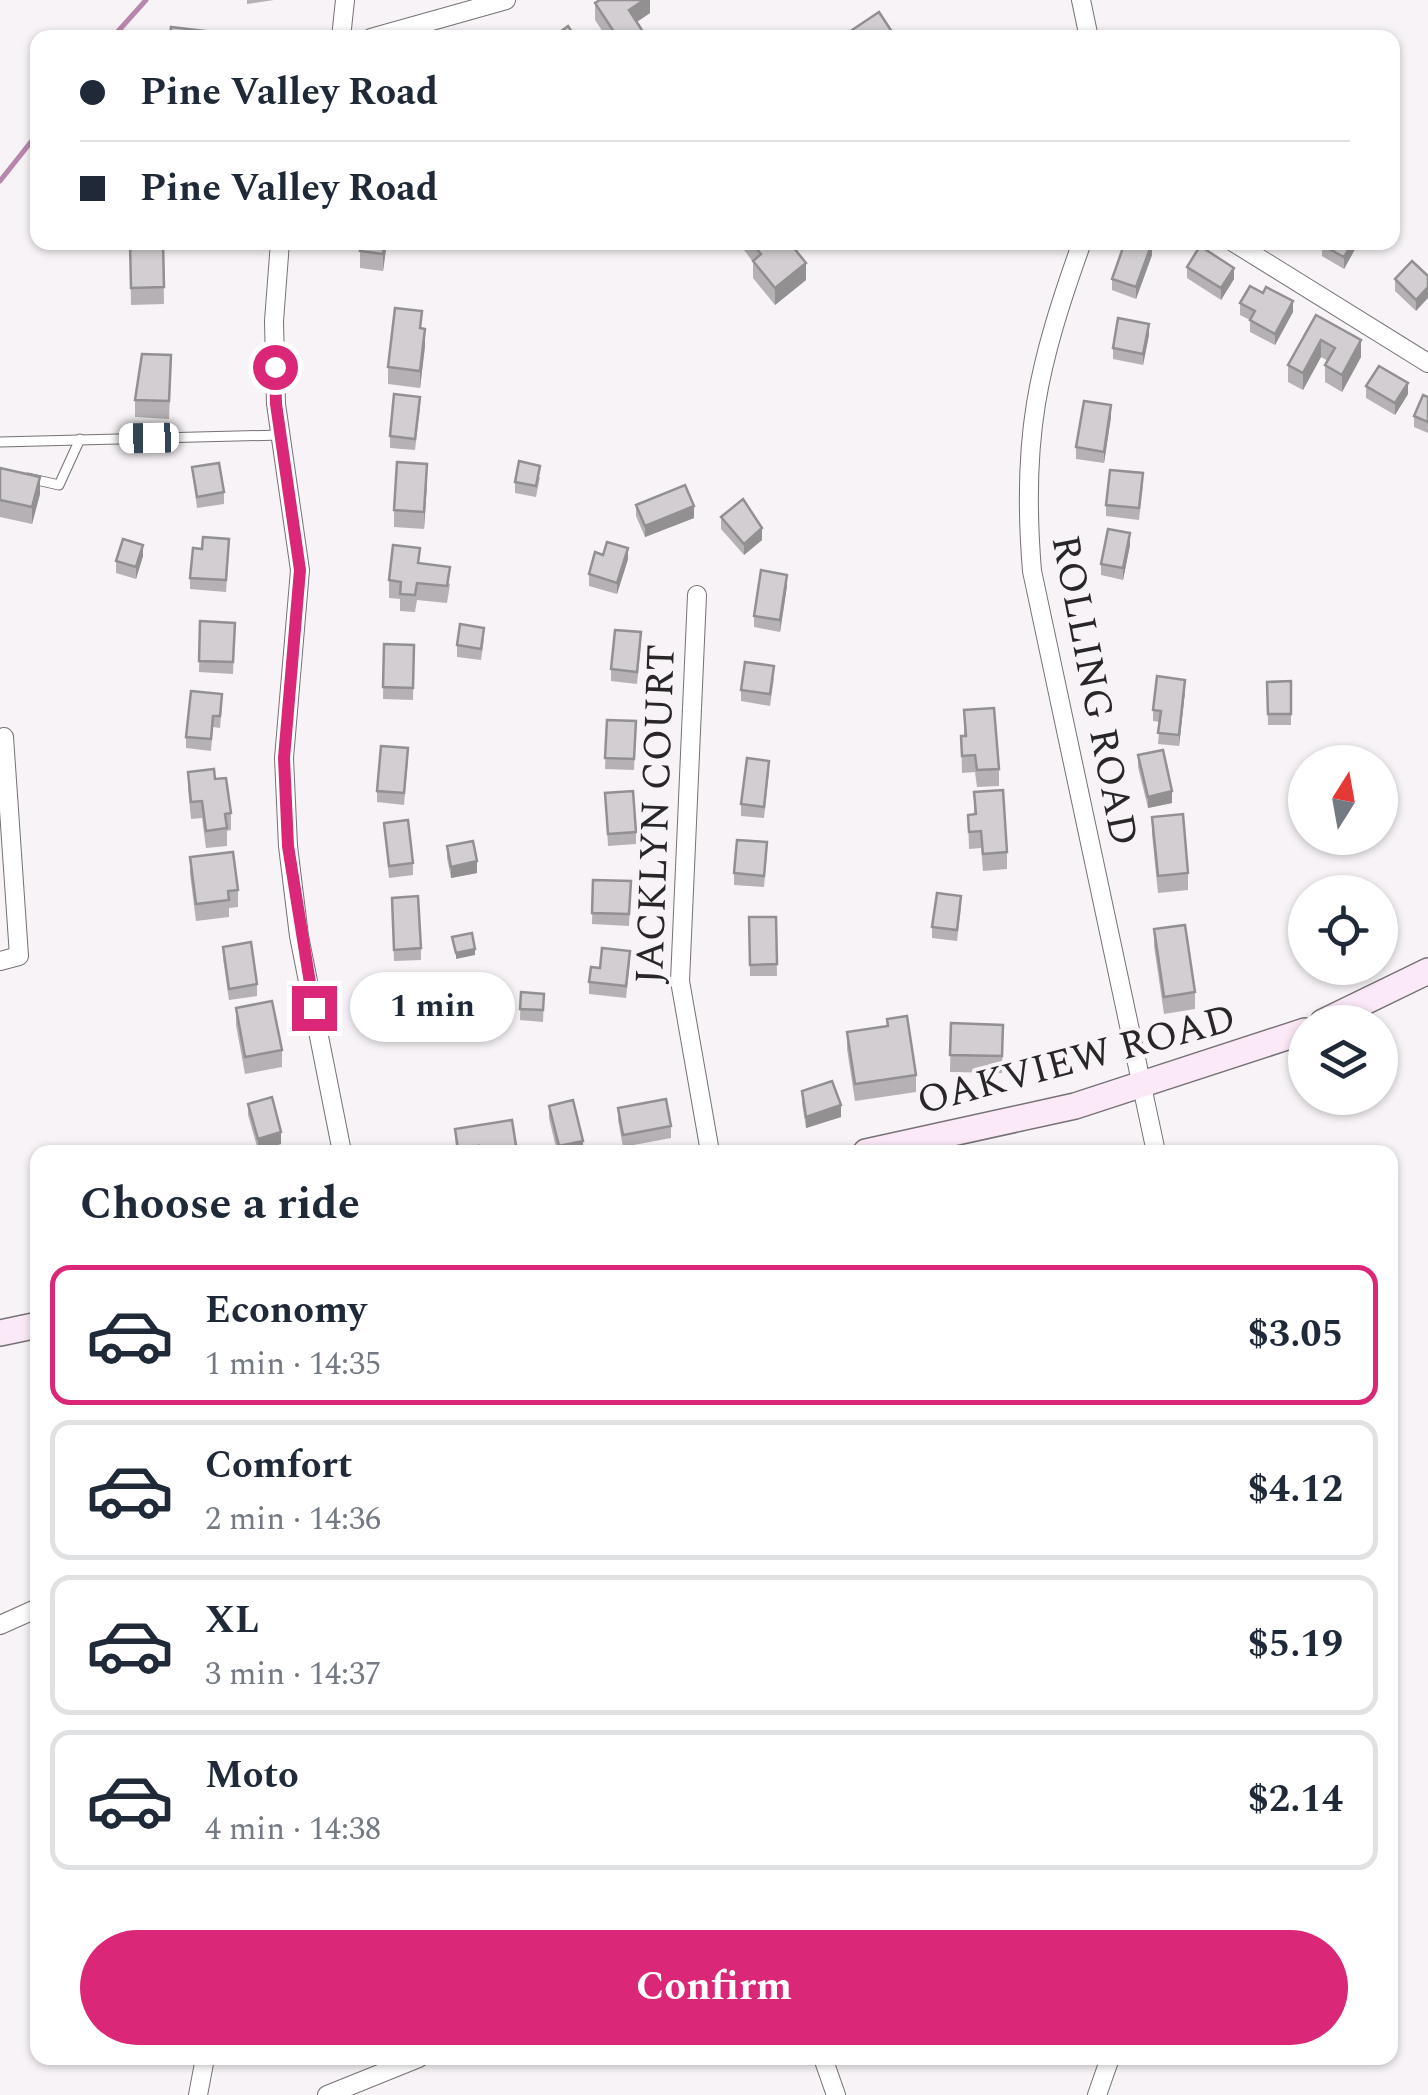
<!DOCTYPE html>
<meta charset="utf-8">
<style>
:root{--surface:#fff;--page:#f6f6f7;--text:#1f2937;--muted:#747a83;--line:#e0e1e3;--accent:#db2777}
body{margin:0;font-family:Spectral,serif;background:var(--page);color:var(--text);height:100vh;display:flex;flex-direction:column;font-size:38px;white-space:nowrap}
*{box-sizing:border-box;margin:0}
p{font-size:32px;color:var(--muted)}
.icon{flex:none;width:55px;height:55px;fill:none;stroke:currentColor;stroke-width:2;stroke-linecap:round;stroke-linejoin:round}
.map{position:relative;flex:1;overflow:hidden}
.side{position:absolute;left:30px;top:1145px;width:1368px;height:920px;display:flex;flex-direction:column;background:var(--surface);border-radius:20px;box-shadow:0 2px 8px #0004}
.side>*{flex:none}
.guide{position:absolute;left:30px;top:30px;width:1370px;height:220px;border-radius:20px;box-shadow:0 2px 8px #0004;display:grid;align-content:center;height:220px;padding:0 50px;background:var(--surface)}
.needle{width:65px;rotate:11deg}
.fabs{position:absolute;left:1288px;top:745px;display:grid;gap:20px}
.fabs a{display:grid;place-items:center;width:110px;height:110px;border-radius:50%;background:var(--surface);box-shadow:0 2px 8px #0004;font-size:50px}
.end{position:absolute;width:45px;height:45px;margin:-22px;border:12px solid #db2777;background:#fff;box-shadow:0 0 0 5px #fff}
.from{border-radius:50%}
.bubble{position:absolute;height:70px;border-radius:35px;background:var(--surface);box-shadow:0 2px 8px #0004;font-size:32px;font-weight:700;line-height:70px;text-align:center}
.car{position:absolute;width:30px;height:60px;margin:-30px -15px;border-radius:12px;box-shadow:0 0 8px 2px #0007;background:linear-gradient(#fff 24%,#345 0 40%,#fff 0 76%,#345 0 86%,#fff 0)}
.guide b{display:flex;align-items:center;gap:35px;height:95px;font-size:38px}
.guide b+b{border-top:2px solid var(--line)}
.guide i{width:25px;height:25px;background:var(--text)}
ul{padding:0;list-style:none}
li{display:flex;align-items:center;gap:30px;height:140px;margin:0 20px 15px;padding:0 30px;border:5px solid var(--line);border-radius:20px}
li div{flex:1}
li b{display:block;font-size:38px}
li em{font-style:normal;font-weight:700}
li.on{border-color:var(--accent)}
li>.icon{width:90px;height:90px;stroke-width:1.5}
h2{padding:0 50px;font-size:45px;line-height:120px}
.button{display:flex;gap:20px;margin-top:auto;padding:20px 50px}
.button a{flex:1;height:115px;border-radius:60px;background:var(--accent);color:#fff;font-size:40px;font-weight:700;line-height:115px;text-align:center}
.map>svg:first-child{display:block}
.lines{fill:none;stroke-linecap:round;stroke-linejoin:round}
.stream{stroke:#b686ac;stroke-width:5}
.lane-casing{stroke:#757174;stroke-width:11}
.street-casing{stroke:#757174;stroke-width:20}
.secondary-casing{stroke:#757174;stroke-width:28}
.lane{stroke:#fff;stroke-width:9}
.street{stroke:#fff;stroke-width:18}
.secondary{stroke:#fce9f8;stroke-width:25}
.wall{fill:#b5b1b4}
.shaded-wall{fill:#939092}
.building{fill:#d2ced1;stroke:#939092;stroke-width:2.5}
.route{stroke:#db2777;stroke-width:12}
.labels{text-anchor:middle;stroke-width:8;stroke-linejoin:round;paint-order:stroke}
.street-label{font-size:40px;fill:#282627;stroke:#f7f3f6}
</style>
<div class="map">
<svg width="1428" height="2095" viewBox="0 0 1428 2095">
<rect width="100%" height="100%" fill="#f7f3f6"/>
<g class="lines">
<g class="stream">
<path d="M112 38 146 0"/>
<path d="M0 181 38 133"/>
</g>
<g class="lane-casing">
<g id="lane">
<path d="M0 442 281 435"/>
<path d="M28 478 59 485 80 439"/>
</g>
</g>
<g class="street-casing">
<g id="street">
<path d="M1081 0 1089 38"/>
<path d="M341 38 345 0"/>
<path d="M371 38 506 0"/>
<path d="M280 242 274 321 276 404 300 570 284 758 288 846 299 936 342 1152"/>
<path d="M1082 242C1037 367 1021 438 1032 571L1156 1152"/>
<path d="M1233 242 1428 363"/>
<path d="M697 595 680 981 710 1152"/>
<path d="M0 961 19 956 4 737"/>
<path d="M0 1625 38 1608"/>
<path d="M823 2058 836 2095"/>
<path d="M198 2095 205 2058"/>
<path d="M327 2095 419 2058"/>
<path d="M1097 2095 1110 2058"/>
</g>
</g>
<g class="secondary-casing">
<g id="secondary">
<path d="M1323 1022 1428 971"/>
<path d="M866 1152 1075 1106 1305 1031"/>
<path d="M0 1333 38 1325"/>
</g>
</g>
<use href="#lane" class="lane"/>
<use href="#street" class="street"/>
<use href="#secondary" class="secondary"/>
</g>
<g class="wall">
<path d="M247 0H274L247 4Z"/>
<path d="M650 0V13L637 22 647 38H607L595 20V3Z"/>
<path d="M130 242H163L164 304 131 305Z"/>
<path d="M387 242 383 271 360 268V251Z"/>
<path d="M738 242H789L806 280 775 305 753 278V262Z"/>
<path d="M1359 242 1344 269 1322 256V245Z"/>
<path d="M1152 255 1136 299 1112 290V279Z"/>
<path d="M1187 267 1234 279 1221 300 1187 278Z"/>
<path d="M1428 276 1416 311 1395 291V279Z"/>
<path d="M1240 303 1293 312 1275 345 1250 332V320L1240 315Z"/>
<path d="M1316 315 1361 357 1342 392 1325 382V365L1328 361 1321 357 1303 390 1288 382V365Z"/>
<path d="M422 328 425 346 420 388 388 384V367Z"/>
<path d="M1149 335 1143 365 1113 359V348Z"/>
<path d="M171 372 169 419 135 417V400Z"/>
<path d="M1366 386 1408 394 1395 415 1366 398Z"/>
<path d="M1428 397V433L1414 427V416Z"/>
<path d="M420 408 415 450 390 448V436Z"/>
<path d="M1111 417 1104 463 1076 459V447Z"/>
<path d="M192 467 224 492V504L197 508Z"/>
<path d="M0 468 40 494 32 524 0 517Z"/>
<path d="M540 477 536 497 515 493V482Z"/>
<path d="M427 482 424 529 394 527V510Z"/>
<path d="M1143 485 1139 520 1106 516V505Z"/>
<path d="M636 505 694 518 645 537 636 516Z"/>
<path d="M721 517 762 540 744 555 721 529Z"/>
<path d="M1130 545 1123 580 1101 575V564Z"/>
<path d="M229 551 226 592 190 589V578Z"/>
<path d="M603 555 628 559 617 594 589 586V574Z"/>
<path d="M143 556 136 579 116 573V561Z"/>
<path d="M420 563 450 584 447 603 417 600 415 612 400 611V599L389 598V580Z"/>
<path d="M787 586 780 632 754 627V616Z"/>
<path d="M200 621 235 623 233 674 199 672Z"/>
<path d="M484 639 481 660 457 657V645Z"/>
<path d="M384 644 414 645 413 700 383 699Z"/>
<path d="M641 644 637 684 611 681V669Z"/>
<path d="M774 678 770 706 741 701V690Z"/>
<path d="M1291 681V725H1268L1267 682Z"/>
<path d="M1185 691 1179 746 1158 744 1160 722 1153 721V710Z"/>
<path d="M222 705 220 728 213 727 211 751 186 748V737Z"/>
<path d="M964 710 999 769V786L977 787 975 772 962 773 961 736H964Z"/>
<path d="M607 720 636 721 634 770 605 769Z"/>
<path d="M1138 755 1172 803 1148 808 1138 767Z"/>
<path d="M408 760 404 805 377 802V791Z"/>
<path d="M188 772 215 779 231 813V830L227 831V846L206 848 202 818 191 819 188 789Z"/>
<path d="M769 772 764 818 741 816V804Z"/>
<path d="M974 792 1007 852V869L983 871 981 848 969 849 968 815 974 814Z"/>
<path d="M605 793 636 832V844L608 846Z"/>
<path d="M1152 817 1188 873V890L1158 893 1152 834Z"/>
<path d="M384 823 413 863V875L389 878Z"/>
<path d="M447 846 477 873 451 878 447 858Z"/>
<path d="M767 854 764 887 734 885V873Z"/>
<path d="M190 857 238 890V907L229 908V917L196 921 190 874Z"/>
<path d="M593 880 631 881 629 926 592 924Z"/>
<path d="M392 898 421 948V960L394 961Z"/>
<path d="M961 907 957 941 932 938V927Z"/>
<path d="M749 917H776L777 976H750Z"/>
<path d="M1154 929 1195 992V1009L1164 1014 1154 946Z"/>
<path d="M223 947 257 984V996L229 1000 223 958Z"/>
<path d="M630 962 626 998 589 994V982L600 968Z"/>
<path d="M398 987 447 1025 408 1035 398 998Z"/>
<path d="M521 992 544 994 543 1022 520 1020Z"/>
<path d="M236 1008 282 1050V1067L245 1074 236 1025Z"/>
<path d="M887 1019 916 1075V1092L855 1101 847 1049V1032L887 1026Z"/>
<path d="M951 1023 1003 1025 1002 1073 950 1072Z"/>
<path d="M802 1091 841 1117 806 1128 802 1103Z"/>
<path d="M248 1104 281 1144 258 1150 248 1115Z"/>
<path d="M549 1106 583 1152H557L549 1118Z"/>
<path d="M618 1108 671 1126V1138L623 1147 618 1120Z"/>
<path d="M455 1129 517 1152H456Z"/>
</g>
<g class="shaded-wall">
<path d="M644 0H650V13L629 27V10Z"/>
<path d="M385 242H387L383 271V254Z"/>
<path d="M1353 242H1359L1344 269V257Z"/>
<path d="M1152 243V255L1136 299V287Z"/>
<path d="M806 263V280L775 305V288Z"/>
<path d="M1234 268V279L1221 300V288Z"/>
<path d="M1428 287V298L1416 311V300Z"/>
<path d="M1293 301V312L1275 345V334Z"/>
<path d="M1149 324V335L1143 365V354Z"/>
<path d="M425 329V346L420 388V371Z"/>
<path d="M1321 340V357L1303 390V373Z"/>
<path d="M1361 340V357L1342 392V375Z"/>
<path d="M1408 383V394L1395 415V403Z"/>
<path d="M1111 405V417L1104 463V452Z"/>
<path d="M427 464V482L424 529V512Z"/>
<path d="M40 477V494L32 524V507Z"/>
<path d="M694 506V518L645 537V526Z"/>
<path d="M762 528V540L744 555V544Z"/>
<path d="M1130 533V545L1123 580V568Z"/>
<path d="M143 545V556L136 579V567Z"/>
<path d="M628 548V559L617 594V583Z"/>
<path d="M787 575V586L780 632V620Z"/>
<path d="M1185 680V691L1179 746V735Z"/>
<path d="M1172 791V803L1148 808V797Z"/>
<path d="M477 861V873L451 878V867Z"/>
<path d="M475 949V955L456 959V953Z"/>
<path d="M447 1013V1025L408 1035V1023Z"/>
<path d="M841 1105V1117L806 1128V1117Z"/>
<path d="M281 1132V1144L258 1150V1139Z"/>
<path d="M583 1141V1152H559V1146Z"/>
</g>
<g class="building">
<path d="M600 0H644L629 10 647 38H618L595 3Z"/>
<path d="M879 12 896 38H857L852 30Z"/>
<path d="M568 26 576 38H552Z"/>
<path d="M171 27 206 31 205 38H170Z"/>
<path d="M130 242H163L164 287 131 288Z"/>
<path d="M361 242H385L383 254 360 251Z"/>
<path d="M751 242H789L806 263 775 288 753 261 761 254Z"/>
<path d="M1125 242 1152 243 1136 287 1112 279Z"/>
<path d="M1323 242H1353L1344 257 1322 245Z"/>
<path d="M1200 246 1234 268 1221 288 1187 267Z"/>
<path d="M1412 261 1428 276V287L1416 300 1395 279Z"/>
<path d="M1250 286 1263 293 1266 287 1293 301 1275 334 1250 320 1255 311 1240 303Z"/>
<path d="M395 308 422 311 420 328 425 329 420 371 388 367Z"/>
<path d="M1316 315 1361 340 1342 375 1325 365 1335 348 1321 340 1303 373 1288 365Z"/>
<path d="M1118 318 1149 324 1143 354 1113 348Z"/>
<path d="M142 354 171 355 169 401 135 400Z"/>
<path d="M1379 366 1408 383 1395 403 1366 386Z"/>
<path d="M394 394 420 397 415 439 390 436Z"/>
<path d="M1423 395 1428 397V422L1414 416Z"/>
<path d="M1084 401 1111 405 1104 452 1076 447Z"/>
<path d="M519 461 540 466 536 486 515 482Z"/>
<path d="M397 462 427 464 424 512 394 510Z"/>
<path d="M219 463 224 492 197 497 192 467Z"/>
<path d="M0 468 40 477 32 507 0 500Z"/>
<path d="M1110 470 1143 473 1139 508 1106 505Z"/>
<path d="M685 485 694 506 645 526 636 505Z"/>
<path d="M743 499 762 528 744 544 721 517Z"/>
<path d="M1108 529 1130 533 1123 568 1101 564Z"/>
<path d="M203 537 229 539 226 580 190 578 193 548 202 549Z"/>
<path d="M123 539 143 545 136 567 116 561Z"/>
<path d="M607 542 628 548 617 583 589 574 595 552 603 555Z"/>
<path d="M393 545 420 548 418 563 450 567 447 586 417 583 415 595 400 594 401 582 389 580Z"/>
<path d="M761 570 787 575 780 620 754 616Z"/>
<path d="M200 621 235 623 233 662 199 661Z"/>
<path d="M460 624 484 628 481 649 457 645Z"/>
<path d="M615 630 641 632 637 672 611 669Z"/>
<path d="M384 644 414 645 413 688 383 687Z"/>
<path d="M745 662 774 666 770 694 741 690Z"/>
<path d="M1157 676 1185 680 1179 735 1158 733 1161 711 1153 710Z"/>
<path d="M1291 681V714H1268L1267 682Z"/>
<path d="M191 691 222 694 220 716H213L211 739 186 737Z"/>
<path d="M994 708 999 769 977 770 975 755 962 756 961 736H966L964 710Z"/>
<path d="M607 720 636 721 634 759 605 758Z"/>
<path d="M381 746 408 748 404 793 377 791Z"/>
<path d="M1163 750 1172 791 1148 797 1138 755Z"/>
<path d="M747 758 769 761 764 807 741 804Z"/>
<path d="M214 769 215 779 226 778 231 813 225 814 227 828 206 831 202 801 191 802 188 772Z"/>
<path d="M1003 790 1007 852 983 854 981 831 969 832 968 815 976 814 974 792Z"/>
<path d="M633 791 636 832 608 834 605 793Z"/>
<path d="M1183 814 1188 873 1158 876 1152 817Z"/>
<path d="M408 820 413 863 389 866 384 823Z"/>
<path d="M737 840 767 842 764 876 734 873Z"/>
<path d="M473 841 477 861 451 867 447 846Z"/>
<path d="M233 852 238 890 228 891 229 900 196 904 190 857Z"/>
<path d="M593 880 631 881 629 914 592 913Z"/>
<path d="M937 893 961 896 957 930 932 927Z"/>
<path d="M418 896 421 948 394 950 392 898Z"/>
<path d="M749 917H776L777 964 750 965Z"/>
<path d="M1185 925 1195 992 1164 997 1154 929Z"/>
<path d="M472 933 475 949 456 953 452 937Z"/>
<path d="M251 942 257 984 229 989 223 947Z"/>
<path d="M602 948 630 951 626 986 589 982 591 967 600 968Z"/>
<path d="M424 980 428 997 442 993 447 1013 408 1023 398 987Z"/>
<path d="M521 992 544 994 543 1010 520 1009Z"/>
<path d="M272 1001 282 1050 245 1057 236 1008Z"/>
<path d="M907 1016 916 1075 855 1084 847 1032 888 1026 887 1019Z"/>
<path d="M951 1023 1003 1025 1002 1056 950 1055Z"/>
<path d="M832 1081 841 1105 806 1117 802 1091Z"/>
<path d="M272 1097 281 1132 258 1139 248 1104Z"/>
<path d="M666 1099 671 1126 623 1135 618 1108Z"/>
<path d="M573 1100 583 1141 559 1146 549 1106Z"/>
<path d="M512 1120 517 1152H480L479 1146 458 1149 455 1129Z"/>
<path d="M435 1148 436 1152H411Z"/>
</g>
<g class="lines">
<path class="route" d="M275 367 276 404 300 570 284 758 288 846 314 1008"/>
</g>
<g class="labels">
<g class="street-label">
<text transform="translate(1096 690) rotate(79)" y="14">ROLLING ROAD</text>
<text transform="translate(654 814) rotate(-88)" y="14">JACKLYN COURT</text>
<text transform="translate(1076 1058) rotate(-15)" y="14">OAKVIEW ROAD</text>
</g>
</g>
</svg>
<div class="fabs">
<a><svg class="needle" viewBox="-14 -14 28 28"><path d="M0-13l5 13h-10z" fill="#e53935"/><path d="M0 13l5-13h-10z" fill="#747a83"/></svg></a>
<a><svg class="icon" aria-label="locate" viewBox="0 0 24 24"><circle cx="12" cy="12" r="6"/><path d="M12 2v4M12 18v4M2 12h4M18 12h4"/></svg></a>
<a><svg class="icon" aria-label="layers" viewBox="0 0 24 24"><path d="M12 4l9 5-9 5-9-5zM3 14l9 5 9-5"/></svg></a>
</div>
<i class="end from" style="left:275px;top:367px"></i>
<i class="end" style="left:314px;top:1008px"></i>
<div class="bubble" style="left:350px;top:972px;width:165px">1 min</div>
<i class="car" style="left:149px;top:438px;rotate:269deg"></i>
<div class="guide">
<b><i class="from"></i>Pine Valley Road</b>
<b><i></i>Pine Valley Road</b>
</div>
<section class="side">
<h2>Choose a ride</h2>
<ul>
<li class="on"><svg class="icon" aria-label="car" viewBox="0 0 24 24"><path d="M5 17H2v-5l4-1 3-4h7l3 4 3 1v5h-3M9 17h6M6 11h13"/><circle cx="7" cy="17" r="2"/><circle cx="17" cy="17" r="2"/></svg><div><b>Economy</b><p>1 min · 14:35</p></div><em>$3.05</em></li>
<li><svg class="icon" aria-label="car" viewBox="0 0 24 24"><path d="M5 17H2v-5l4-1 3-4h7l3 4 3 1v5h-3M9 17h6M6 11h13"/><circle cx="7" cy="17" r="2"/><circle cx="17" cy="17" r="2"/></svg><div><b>Comfort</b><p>2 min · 14:36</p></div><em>$4.12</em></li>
<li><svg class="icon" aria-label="car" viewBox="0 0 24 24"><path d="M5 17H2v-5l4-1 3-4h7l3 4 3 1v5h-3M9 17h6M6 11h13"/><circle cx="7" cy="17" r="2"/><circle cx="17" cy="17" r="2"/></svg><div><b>XL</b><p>3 min · 14:37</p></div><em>$5.19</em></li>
<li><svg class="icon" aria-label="car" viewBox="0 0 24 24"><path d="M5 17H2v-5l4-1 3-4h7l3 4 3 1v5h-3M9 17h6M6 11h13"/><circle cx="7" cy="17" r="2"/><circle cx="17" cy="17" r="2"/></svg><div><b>Moto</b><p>4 min · 14:38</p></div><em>$2.14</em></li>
</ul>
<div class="button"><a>Confirm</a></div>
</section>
</div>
